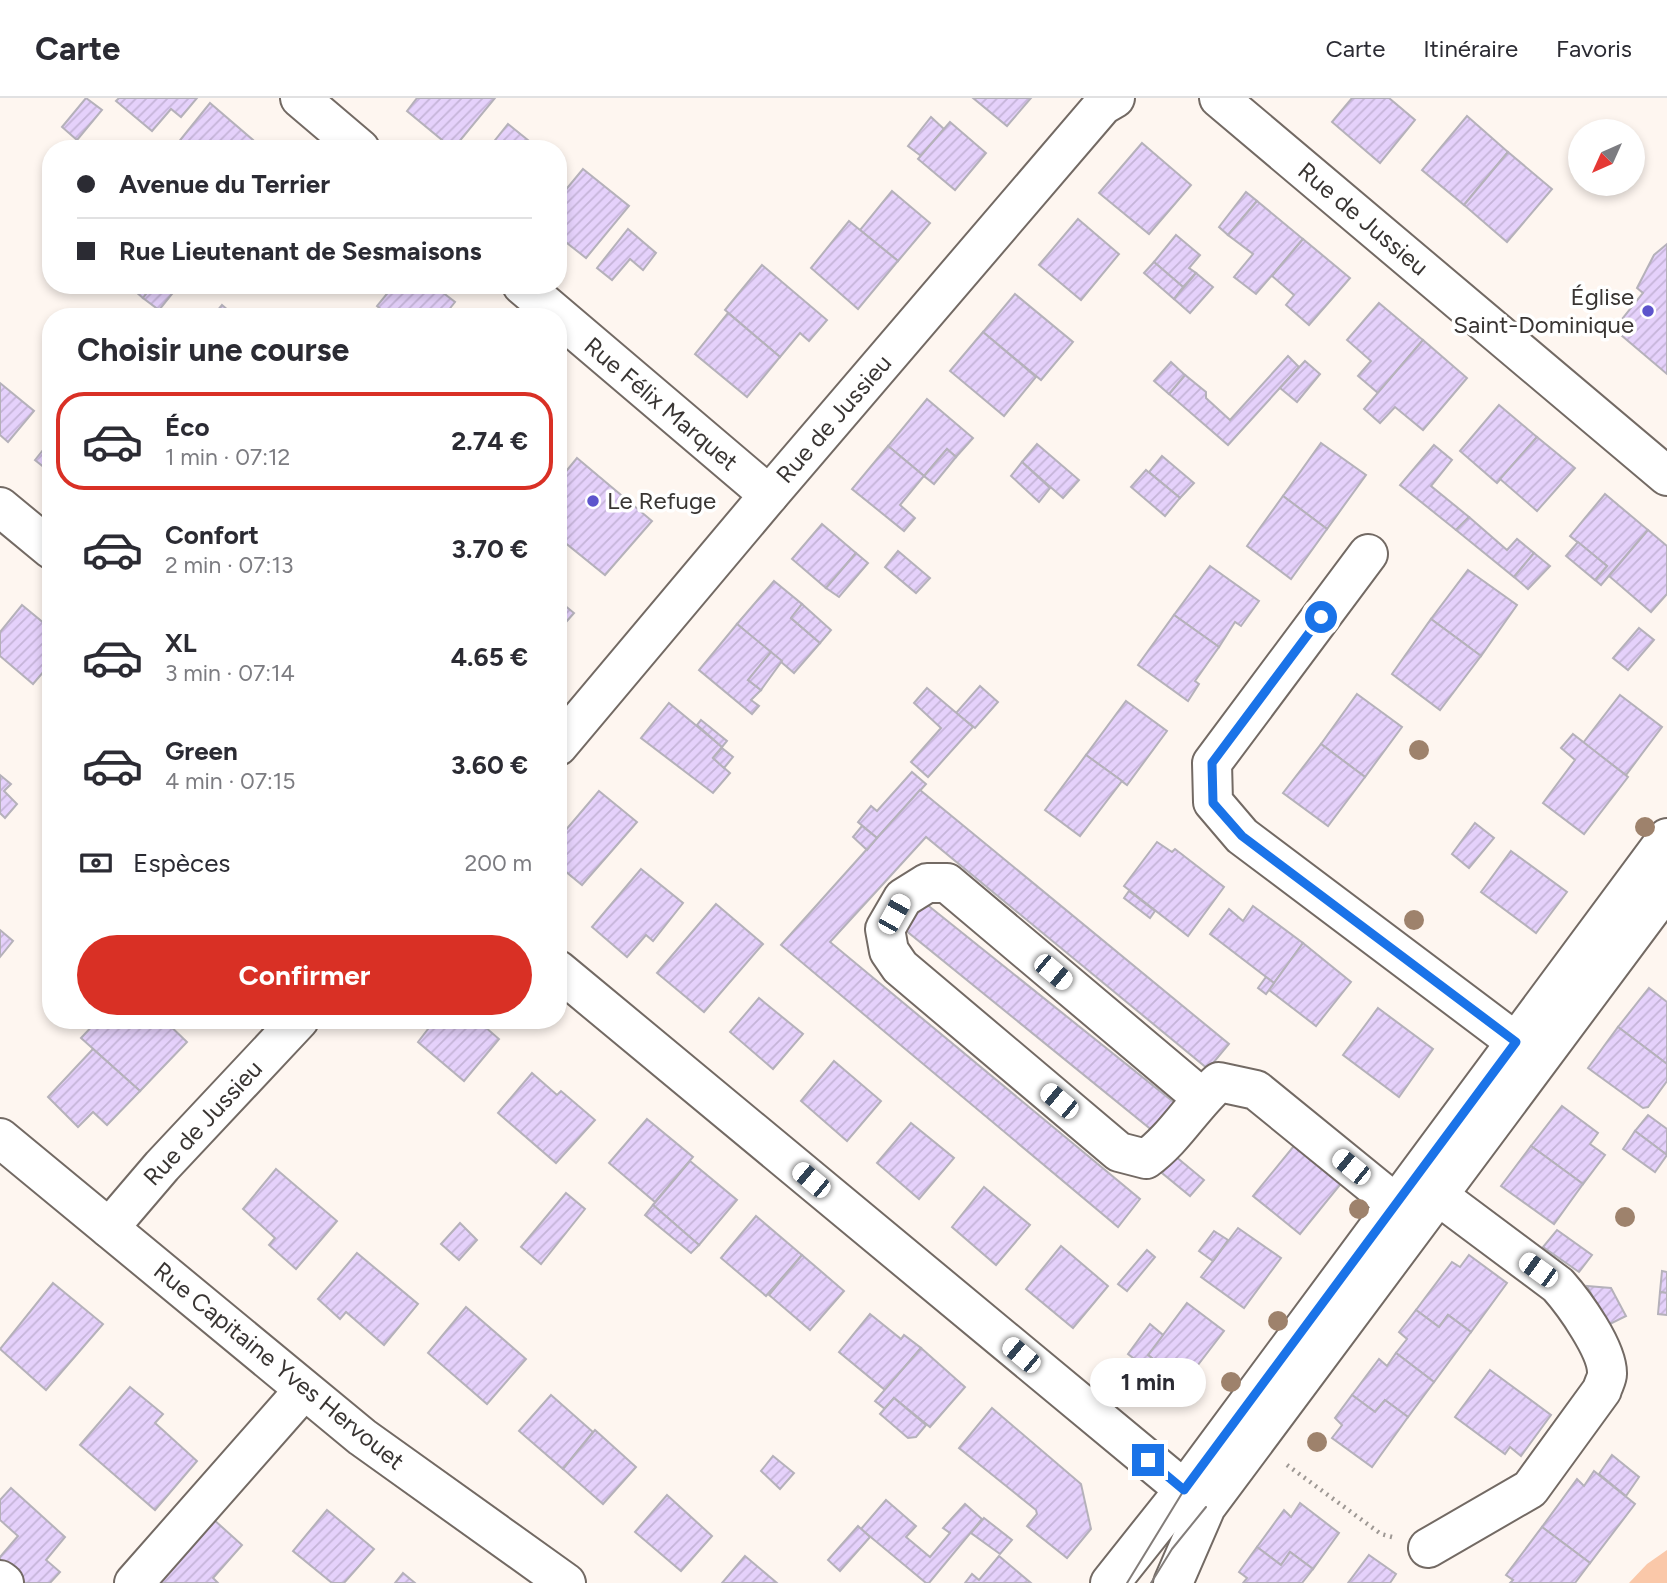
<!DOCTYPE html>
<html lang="fr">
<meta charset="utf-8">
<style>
:root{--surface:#fff;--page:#f7f7f7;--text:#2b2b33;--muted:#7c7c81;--line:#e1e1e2;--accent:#d93025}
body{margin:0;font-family:Figtree,sans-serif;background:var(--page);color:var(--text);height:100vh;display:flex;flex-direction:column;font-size:26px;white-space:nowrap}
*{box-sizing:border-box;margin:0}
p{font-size:23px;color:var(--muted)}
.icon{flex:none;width:38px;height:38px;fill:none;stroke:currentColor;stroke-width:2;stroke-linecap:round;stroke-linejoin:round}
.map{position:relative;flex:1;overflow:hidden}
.drawer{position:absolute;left:42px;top:210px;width:525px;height:721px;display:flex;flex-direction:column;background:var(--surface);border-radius:28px;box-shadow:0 4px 10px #0003}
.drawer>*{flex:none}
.hud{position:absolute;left:42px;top:42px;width:525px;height:154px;border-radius:28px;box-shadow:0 4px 10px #0003;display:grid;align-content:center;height:154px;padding:0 35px;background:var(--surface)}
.needle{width:46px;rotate:225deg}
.controls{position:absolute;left:1568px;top:21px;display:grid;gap:14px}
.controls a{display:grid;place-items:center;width:77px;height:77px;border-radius:50%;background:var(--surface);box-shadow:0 4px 10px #0003;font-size:35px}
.end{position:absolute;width:32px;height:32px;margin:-16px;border:9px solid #1a73e8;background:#fff;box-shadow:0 0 0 4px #fff}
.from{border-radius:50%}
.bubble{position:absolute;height:49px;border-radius:24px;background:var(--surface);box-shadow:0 4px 10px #0003;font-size:23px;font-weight:700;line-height:49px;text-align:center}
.car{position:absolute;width:21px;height:42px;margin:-21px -10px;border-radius:9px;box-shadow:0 0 5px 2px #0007;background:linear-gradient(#fff 24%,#345 0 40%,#fff 0 76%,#345 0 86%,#fff 0)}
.hud b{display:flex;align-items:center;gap:24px;height:66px;font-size:26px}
.hud b+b{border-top:2px solid var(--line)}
.hud i{width:18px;height:18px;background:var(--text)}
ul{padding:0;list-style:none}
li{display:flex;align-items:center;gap:21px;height:98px;margin:0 14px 10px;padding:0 21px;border:4px solid transparent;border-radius:28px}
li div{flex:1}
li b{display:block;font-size:26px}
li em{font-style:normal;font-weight:700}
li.active{border-color:var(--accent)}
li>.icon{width:63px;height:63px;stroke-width:1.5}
h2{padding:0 35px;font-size:32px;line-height:84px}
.pay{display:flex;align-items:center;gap:18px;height:77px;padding:0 35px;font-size:26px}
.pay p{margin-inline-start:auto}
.cta{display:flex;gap:14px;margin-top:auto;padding:14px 35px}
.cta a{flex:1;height:80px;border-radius:42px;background:var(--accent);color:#fff;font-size:28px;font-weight:700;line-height:80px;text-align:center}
header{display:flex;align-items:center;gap:42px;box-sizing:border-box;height:98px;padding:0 35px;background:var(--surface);border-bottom:2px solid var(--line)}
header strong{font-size:33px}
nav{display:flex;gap:38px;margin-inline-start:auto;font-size:24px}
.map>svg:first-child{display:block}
.green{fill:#fac8a9}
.building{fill:url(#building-hatch);stroke:#b5b1ba;stroke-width:2}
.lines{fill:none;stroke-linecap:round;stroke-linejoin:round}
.minor-casing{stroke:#736a64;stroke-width:42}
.path{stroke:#9e9894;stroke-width:4.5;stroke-dasharray:2 5;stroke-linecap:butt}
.minor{stroke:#fff;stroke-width:38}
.tram{stroke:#837d7a;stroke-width:2}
.tree{fill:#9e826c}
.route{stroke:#1a73e8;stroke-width:9}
.poi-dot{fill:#5d54cc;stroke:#fff;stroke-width:2.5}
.labels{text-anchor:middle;stroke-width:7;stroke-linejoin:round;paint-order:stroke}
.street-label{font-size:24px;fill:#393533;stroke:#fff}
.poi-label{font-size:24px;fill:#393533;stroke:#fff;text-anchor:end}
</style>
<header>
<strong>Carte</strong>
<nav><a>Carte</a><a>Itinéraire</a><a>Favoris</a></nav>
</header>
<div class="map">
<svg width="1667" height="1485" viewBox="0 0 1667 1485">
<defs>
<pattern id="building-hatch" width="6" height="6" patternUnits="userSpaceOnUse" patternTransform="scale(1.75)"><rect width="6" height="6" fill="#e5d1fb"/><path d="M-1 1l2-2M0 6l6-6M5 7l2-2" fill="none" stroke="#c5b4d8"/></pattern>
</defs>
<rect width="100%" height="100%" fill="#fef6f0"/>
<path class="green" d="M1667 1452V1485H1629L1647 1466Z"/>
<g class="building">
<path d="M86 0 102 12 77 42 62 29Z"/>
<path d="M119 0H197L181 19 171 11 152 33 116 3Z"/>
<path d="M417 0H495L453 51 407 13Z"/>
<path d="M973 0H1031L1007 28Z"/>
<path d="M1352 0H1389L1415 22 1380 65 1332 24Z"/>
<path d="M210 5 253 42 246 51H173Z"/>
<path d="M1467 18 1508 54 1464 107 1422 72Z"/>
<path d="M931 19 944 31 921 58 908 48Z"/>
<path d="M950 24 986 55 955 92 918 61Z"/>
<path d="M508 26 539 51H488Z"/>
<path d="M1142 45 1191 87 1149 136 1099 95Z"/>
<path d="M1508 54 1552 91 1507 144 1464 107Z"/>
<path d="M583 71 629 108 586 160 558 138V101Z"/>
<path d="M892 93 930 125 898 163 860 132Z"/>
<path d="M1246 94 1257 103 1228 137 1219 129Z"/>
<path d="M1257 103 1303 141 1256 196 1234 179 1253 156 1228 137Z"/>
<path d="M1078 121 1119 156 1081 202 1039 167Z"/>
<path d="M849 123 898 163 858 211 811 170Z"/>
<path d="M628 131 656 155 643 172 630 161 612 182 597 170Z"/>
<path d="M1176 137 1200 157 1189 170 1196 175 1183 189 1154 164Z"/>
<path d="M1303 141 1350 180 1309 227 1286 207 1294 197 1272 178Z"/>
<path d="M1667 146V276L1614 231 1643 195 1637 190 1654 157Z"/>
<path d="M1154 164 1183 189 1174 201 1144 175Z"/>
<path d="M762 167 827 222 809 243 800 235 780 259 725 212Z"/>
<path d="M1196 175 1213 189 1190 215 1174 201Z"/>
<path d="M128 187H153L143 200Z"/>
<path d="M153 187H171L176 191 159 212 143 200Z"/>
<path d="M394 187H433L455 204 443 219H391L377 208Z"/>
<path d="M1015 196 1073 244 1041 282 983 234Z"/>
<path d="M1379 205 1423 242 1378 295 1358 278 1371 263 1347 242Z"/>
<path d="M222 207 236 219H212Z"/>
<path d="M728 215 780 259 747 299 695 256Z"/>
<path d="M983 234 1036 279 1004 318 950 273Z"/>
<path d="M1423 242 1467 280 1423 332 1395 309 1380 325 1364 311Z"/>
<path d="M1288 258 1299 269 1228 347 1169 296 1185 277 1206 294V300L1230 322Z"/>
<path d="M1305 263 1320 276 1297 304 1280 290Z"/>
<path d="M1171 264 1185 277 1169 296 1154 283Z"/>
<path d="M0 285 34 313 8 344 0 337Z"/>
<path d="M927 301 973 340 956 359 947 351 924 378 888 348Z"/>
<path d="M1499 307 1537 339 1497 385 1460 353Z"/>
<path d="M1537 339 1575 370 1537 413 1500 381Z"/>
<path d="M51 342V375L35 362Z"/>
<path d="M1321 345 1366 377 1327 431 1283 398Z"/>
<path d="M1037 346 1079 382 1063 400 1022 364Z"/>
<path d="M1434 347 1452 362 1431 388 1469 419 1456 432 1400 387Z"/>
<path d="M888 348 924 378 900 407 915 420 904 433 852 391Z"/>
<path d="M947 351 956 359 934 386 924 378Z"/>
<path d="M1162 358 1194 385 1180 400 1149 374Z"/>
<path d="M577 360 652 423 605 477 558 439V383Z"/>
<path d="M1022 364 1050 390 1039 404 1011 378Z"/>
<path d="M1146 372 1180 400 1165 418 1131 389Z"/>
<path d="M1605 396 1648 432 1601 487 1595 482 1607 468 1570 438Z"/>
<path d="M1283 398 1327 431 1291 481 1247 448Z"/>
<path d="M1469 419 1507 452 1517 441 1534 455 1514 479 1456 432Z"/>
<path d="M822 426 856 455 826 490 792 461Z"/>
<path d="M1648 432 1667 448V496L1651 514 1609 478Z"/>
<path d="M1578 444 1607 468 1595 482 1566 458Z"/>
<path d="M898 453 930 480 916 495 885 469Z"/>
<path d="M856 455 868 465 839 499 826 490Z"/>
<path d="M1534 455 1550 468 1528 491 1514 479Z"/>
<path d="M1210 468 1259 503 1241 528 1235 524 1219 549 1174 517Z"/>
<path d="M1468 472 1517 507 1481 558 1431 521Z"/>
<path d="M774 483 802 506 791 520 820 545 794 575 737 526Z"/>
<path d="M558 502 574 515 558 533Z"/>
<path d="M802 506 831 532 820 545 791 520Z"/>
<path d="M22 507 51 531V565L33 586 0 558V534Z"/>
<path d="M1174 517 1219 549 1195 583 1199 586 1188 603 1138 567Z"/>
<path d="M1431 521 1481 558 1440 612 1392 576Z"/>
<path d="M737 526 771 554 748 582 761 592 751 602 759 608 752 616 699 572Z"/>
<path d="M1639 530 1654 542 1628 572 1613 560Z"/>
<path d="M771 554 782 563 761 592 748 582Z"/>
<path d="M980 588 998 604 975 630 956 615Z"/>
<path d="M927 590 973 629 928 679 911 664 941 630 914 605Z"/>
<path d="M1357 596 1402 629 1365 679 1321 646Z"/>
<path d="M1620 597 1662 629 1626 677 1583 645Z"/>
<path d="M1126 603 1167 633 1127 687 1086 657Z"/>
<path d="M669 605 722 649 713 660 730 675 713 695 641 640Z"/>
<path d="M701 622 727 643 722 649 697 627Z"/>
<path d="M1573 636 1628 679 1584 736 1543 705 1575 662 1561 650Z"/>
<path d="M1321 646 1365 679 1328 728 1283 695Z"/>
<path d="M722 650 733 659 724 670 713 660Z"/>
<path d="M1086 657 1122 683 1080 738 1045 712Z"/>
<path d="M912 674 926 686 877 740 858 724 871 708 877 713Z"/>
<path d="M0 677 11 686 4 693 17 706 5 720 0 715Z"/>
<path d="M920 692 1229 946 1208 971 926 739 830 844 1140 1101 1118 1129 781 847Z"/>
<path d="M599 693 637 724 582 787 559 768 566 759 558 752V741Z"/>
<path d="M1475 725 1494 740 1469 770 1452 756Z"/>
<path d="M862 728 877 740 867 752 853 739Z"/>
<path d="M1157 744 1172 754 1175 751 1224 789 1188 838 1124 788Z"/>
<path d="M1511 753 1567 794 1536 835 1481 794Z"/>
<path d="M641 771 683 805 653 843 646 837 627 859 592 829Z"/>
<path d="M1129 793 1155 813 1150 820 1124 800Z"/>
<path d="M925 805 1176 1006 1153 1033 904 831Z"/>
<path d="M716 806 763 846 704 914 657 875Z"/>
<path d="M1253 808 1303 845 1274 885 1210 836 1229 811 1243 823Z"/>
<path d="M0 832 13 843 0 859Z"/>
<path d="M1303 845 1351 884 1316 928 1269 892Z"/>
<path d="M1266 879 1274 885 1266 896 1258 890Z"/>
<path d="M1649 890 1667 904V966L1618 929Z"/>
<path d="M759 900 803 936 773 971 730 934Z"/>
<path d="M1378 910 1433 951 1399 999 1343 957Z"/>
<path d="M98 922H121L123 924 125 922H164L187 944 140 993 81 940Z"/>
<path d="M435 922H477L499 941 464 983 418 944Z"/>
<path d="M1618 929 1667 966V983L1648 1009 1643 1010 1588 970Z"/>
<path d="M93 951 140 993 107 1027 93 1014 78 1029 48 999Z"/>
<path d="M834 963 881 1003 847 1043 801 1003Z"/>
<path d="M532 975 557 997 561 993 595 1022 556 1065 498 1015Z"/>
<path d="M1562 1008 1598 1035 1590 1046 1605 1057 1583 1086 1531 1048Z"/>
<path d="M1648 1017 1667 1031V1057L1635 1033Z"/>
<path d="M647 1021 693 1059 655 1104 609 1065Z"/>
<path d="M911 1025 954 1060 919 1101 877 1065Z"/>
<path d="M1635 1033 1667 1057 1655 1074 1623 1051Z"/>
<path d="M1298 1043 1344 1082 1300 1136 1253 1098Z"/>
<path d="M1531 1048 1583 1086 1554 1126 1501 1088Z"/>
<path d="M1175 1058 1204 1082 1190 1098 1162 1075Z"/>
<path d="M690 1063 737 1102 699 1147 653 1107Z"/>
<path d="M276 1071 337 1123 296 1171 269 1147 275 1140 243 1111Z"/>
<path d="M984 1089 1030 1127 996 1167 952 1129Z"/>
<path d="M566 1095 585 1111 541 1166 521 1149Z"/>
<path d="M653 1107 699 1147 691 1155 645 1117Z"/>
<path d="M756 1118 802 1157 766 1198 721 1160Z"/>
<path d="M460 1125 477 1142 459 1162 441 1146Z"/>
<path d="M1238 1130 1281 1160 1244 1210 1201 1179Z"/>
<path d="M1557 1132 1592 1157 1579 1174 1543 1149Z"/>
<path d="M1214 1133 1228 1142 1213 1163 1199 1153Z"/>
<path d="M1061 1148 1108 1188 1073 1230 1026 1191Z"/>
<path d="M1147 1152 1155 1159 1127 1193 1118 1186Z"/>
<path d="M357 1155 418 1206 384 1247 346 1214 340 1221 318 1201Z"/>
<path d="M802 1157 844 1193 810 1232 769 1197Z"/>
<path d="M1469 1157 1507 1185 1471 1234 1448 1217 1439 1229 1416 1212 1452 1164 1460 1169Z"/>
<path d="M1662 1173 1667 1174V1195L1660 1194Z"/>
<path d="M53 1185 103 1226 46 1292 0 1251Z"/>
<path d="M1587 1188 1611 1190 1626 1218 1608 1227Z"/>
<path d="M1660 1194 1667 1195V1217L1658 1216Z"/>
<path d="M1187 1205 1224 1233 1184 1285 1148 1257Z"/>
<path d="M466 1209 526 1261 487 1306 428 1255Z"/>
<path d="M1416 1212 1439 1229 1448 1217 1471 1234 1434 1284 1396 1255 1407 1241 1399 1234Z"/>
<path d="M870 1216 901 1241 904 1237 921 1250 885 1292 839 1254Z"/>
<path d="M1150 1226 1163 1237 1148 1257 1184 1285 1167 1286 1128 1256Z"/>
<path d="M921 1250 965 1289 930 1329 894 1300 885 1311 875 1303Z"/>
<path d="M1396 1255 1434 1284 1408 1319 1385 1302 1375 1314 1352 1297 1379 1261 1387 1268Z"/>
<path d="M1490 1272 1551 1317 1521 1358 1510 1349 1505 1356 1455 1319Z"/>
<path d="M130 1289 163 1316 155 1325 197 1363 155 1412 80 1347Z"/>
<path d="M551 1297 593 1334 563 1371 519 1333Z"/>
<path d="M1352 1297 1375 1314 1385 1302 1408 1319 1372 1369 1332 1340 1342 1327 1335 1320Z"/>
<path d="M894 1300 926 1327 916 1339 908 1340 880 1316Z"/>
<path d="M992 1310 1081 1386 1091 1431 1067 1460 1027 1428 1037 1416 1036 1412 959 1350Z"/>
<path d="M595 1332 636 1369 603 1406 563 1371Z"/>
<path d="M1612 1357 1639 1379 1626 1398 1599 1376Z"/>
<path d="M773 1358 794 1375 780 1391 761 1373Z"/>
<path d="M1594 1373 1635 1406 1590 1465 1542 1429 1577 1381 1584 1388Z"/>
<path d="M11 1390 65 1439 46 1462 60 1474 50 1485H25L0 1462V1459L18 1438 0 1422V1402Z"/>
<path d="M667 1397 712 1438 681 1473 635 1434Z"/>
<path d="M886 1402 916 1428 906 1439 930 1459 950 1435 943 1430 965 1406 982 1421 929 1485H926L861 1431Z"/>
<path d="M1300 1405 1339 1435 1313 1471 1290 1454 1281 1467 1257 1449 1284 1412 1291 1419Z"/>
<path d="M327 1412 374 1451 344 1485H332L293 1453Z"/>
<path d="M984 1420 1012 1442 1000 1456 971 1435Z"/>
<path d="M213 1421 242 1447 213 1480 218 1485H158Z"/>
<path d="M858 1428 870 1439 840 1473 828 1462Z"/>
<path d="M1542 1429 1590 1465 1575 1485H1510L1513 1482 1506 1477Z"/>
<path d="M1257 1449 1281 1467 1290 1454 1313 1471 1302 1485H1243L1247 1480 1239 1474Z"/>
<path d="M1369 1457 1396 1476 1390 1485H1348Z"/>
<path d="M745 1458 777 1485H722Z"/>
<path d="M999 1458 1031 1485H965L972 1476 979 1482Z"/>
<path d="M403 1475 415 1485H395Z"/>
</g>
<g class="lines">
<g class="minor-casing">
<g id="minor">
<path d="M300 0 360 51"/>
<path d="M1219 0 1667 378"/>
<path d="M522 187 769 397"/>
<path d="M0 409 51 451"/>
<path d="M1368 456 1212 665 1213 704 1242 738 1537 960"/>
<path d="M558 648 769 397 1103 7 1115 0"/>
<path d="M558 872 1204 1408"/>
<path d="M1201 999 947 785H927L903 800 885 831 889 853 900 869 1119 1054 1146 1061C1175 1040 1192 1008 1219 984L1256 992 1396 1106"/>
<path d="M0 1040 362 1339 566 1485"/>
<path d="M1416 1081 1558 1187C1574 1205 1608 1252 1607 1276 1607 1281 1603 1287 1602 1292L1530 1391 1428 1450"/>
<path d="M109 1130 162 1068 299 922"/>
<path d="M0 1482 4 1485"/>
<path d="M134 1485 304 1292"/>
<path d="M1110 1485 1184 1392 1667 740"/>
<path d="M1173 1485 1206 1409 1667 790"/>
</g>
</g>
<path class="path" d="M1287 1367 1381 1436 1392 1439"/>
<use href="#minor" class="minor"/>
<g class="tram">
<path d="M1127 1485 1184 1392"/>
<path d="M1151 1485 1172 1451 1206 1409"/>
</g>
</g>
<g class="tree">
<circle cx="1419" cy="652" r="10"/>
<circle cx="1645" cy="729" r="10"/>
<circle cx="1414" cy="822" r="10"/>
<circle cx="1359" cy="1111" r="10"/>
<circle cx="1625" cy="1119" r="10"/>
<circle cx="1278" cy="1223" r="10"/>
<circle cx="1231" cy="1284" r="10"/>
<circle cx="1317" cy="1344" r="10"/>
</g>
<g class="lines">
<path class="route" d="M1148 1362 1184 1392 1516 944 1242 738 1213 705 1212 665 1321 519"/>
</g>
<g class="poi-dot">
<circle cx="1648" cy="213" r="7"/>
<circle cx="593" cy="403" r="7"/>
</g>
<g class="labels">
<g class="street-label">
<text transform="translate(1363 121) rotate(40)" y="8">Rue de Jussieu</text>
<text transform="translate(661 306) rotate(40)" y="8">Rue Félix Marquet</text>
<text transform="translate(834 321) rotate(-49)" y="8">Rue de Jussieu</text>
<text transform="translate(203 1025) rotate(-47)" y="8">Rue de Jussieu</text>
<text transform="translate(279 1268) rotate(39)" y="8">Rue Capitaine Yves Hervouet</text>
</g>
<g class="poi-label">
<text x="1634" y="207">Église<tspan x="1634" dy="28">Saint-Dominique</tspan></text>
<text x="607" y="411" text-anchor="start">Le Refuge</text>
</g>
</g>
</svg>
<div class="controls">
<a><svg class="needle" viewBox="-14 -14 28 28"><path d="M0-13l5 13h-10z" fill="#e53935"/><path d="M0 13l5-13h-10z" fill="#7c7c81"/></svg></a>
</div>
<i class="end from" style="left:1321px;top:519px"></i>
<i class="end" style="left:1148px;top:1362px"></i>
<div class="bubble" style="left:1090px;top:1260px;width:116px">1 min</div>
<i class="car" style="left:894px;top:816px;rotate:29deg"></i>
<i class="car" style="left:1053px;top:874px;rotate:130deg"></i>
<i class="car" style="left:1059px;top:1003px;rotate:310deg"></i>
<i class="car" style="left:1351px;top:1069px;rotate:309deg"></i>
<i class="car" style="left:811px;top:1082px;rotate:310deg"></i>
<i class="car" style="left:1538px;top:1172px;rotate:306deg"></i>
<i class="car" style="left:1021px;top:1257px;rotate:310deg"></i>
<div class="hud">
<b><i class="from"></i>Avenue du Terrier</b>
<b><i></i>Rue Lieutenant de Sesmaisons</b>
</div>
<section class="drawer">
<h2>Choisir une course</h2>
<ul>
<li class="active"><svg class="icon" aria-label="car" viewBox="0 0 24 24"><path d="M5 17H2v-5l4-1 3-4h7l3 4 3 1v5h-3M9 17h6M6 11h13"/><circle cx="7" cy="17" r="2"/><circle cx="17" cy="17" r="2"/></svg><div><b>Éco</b><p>1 min · 07:12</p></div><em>2.74 €</em></li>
<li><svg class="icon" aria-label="car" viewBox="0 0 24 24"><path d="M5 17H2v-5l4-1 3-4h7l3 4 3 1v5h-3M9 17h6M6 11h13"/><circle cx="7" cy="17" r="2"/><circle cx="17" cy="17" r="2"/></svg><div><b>Confort</b><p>2 min · 07:13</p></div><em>3.70 €</em></li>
<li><svg class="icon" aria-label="car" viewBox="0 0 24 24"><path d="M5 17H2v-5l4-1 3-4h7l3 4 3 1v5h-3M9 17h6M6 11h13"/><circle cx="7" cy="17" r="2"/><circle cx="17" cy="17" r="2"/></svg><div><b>XL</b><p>3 min · 07:14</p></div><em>4.65 €</em></li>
<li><svg class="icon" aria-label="car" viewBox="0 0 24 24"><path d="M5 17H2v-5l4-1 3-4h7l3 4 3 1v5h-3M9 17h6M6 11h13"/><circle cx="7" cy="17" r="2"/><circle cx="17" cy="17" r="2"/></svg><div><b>Green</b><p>4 min · 07:15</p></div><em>3.60 €</em></li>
</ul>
<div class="pay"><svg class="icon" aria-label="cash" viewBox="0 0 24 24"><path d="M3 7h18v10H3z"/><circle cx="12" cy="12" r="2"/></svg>Espèces<p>200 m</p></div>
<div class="cta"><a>Confirmer</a></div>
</section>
</div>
